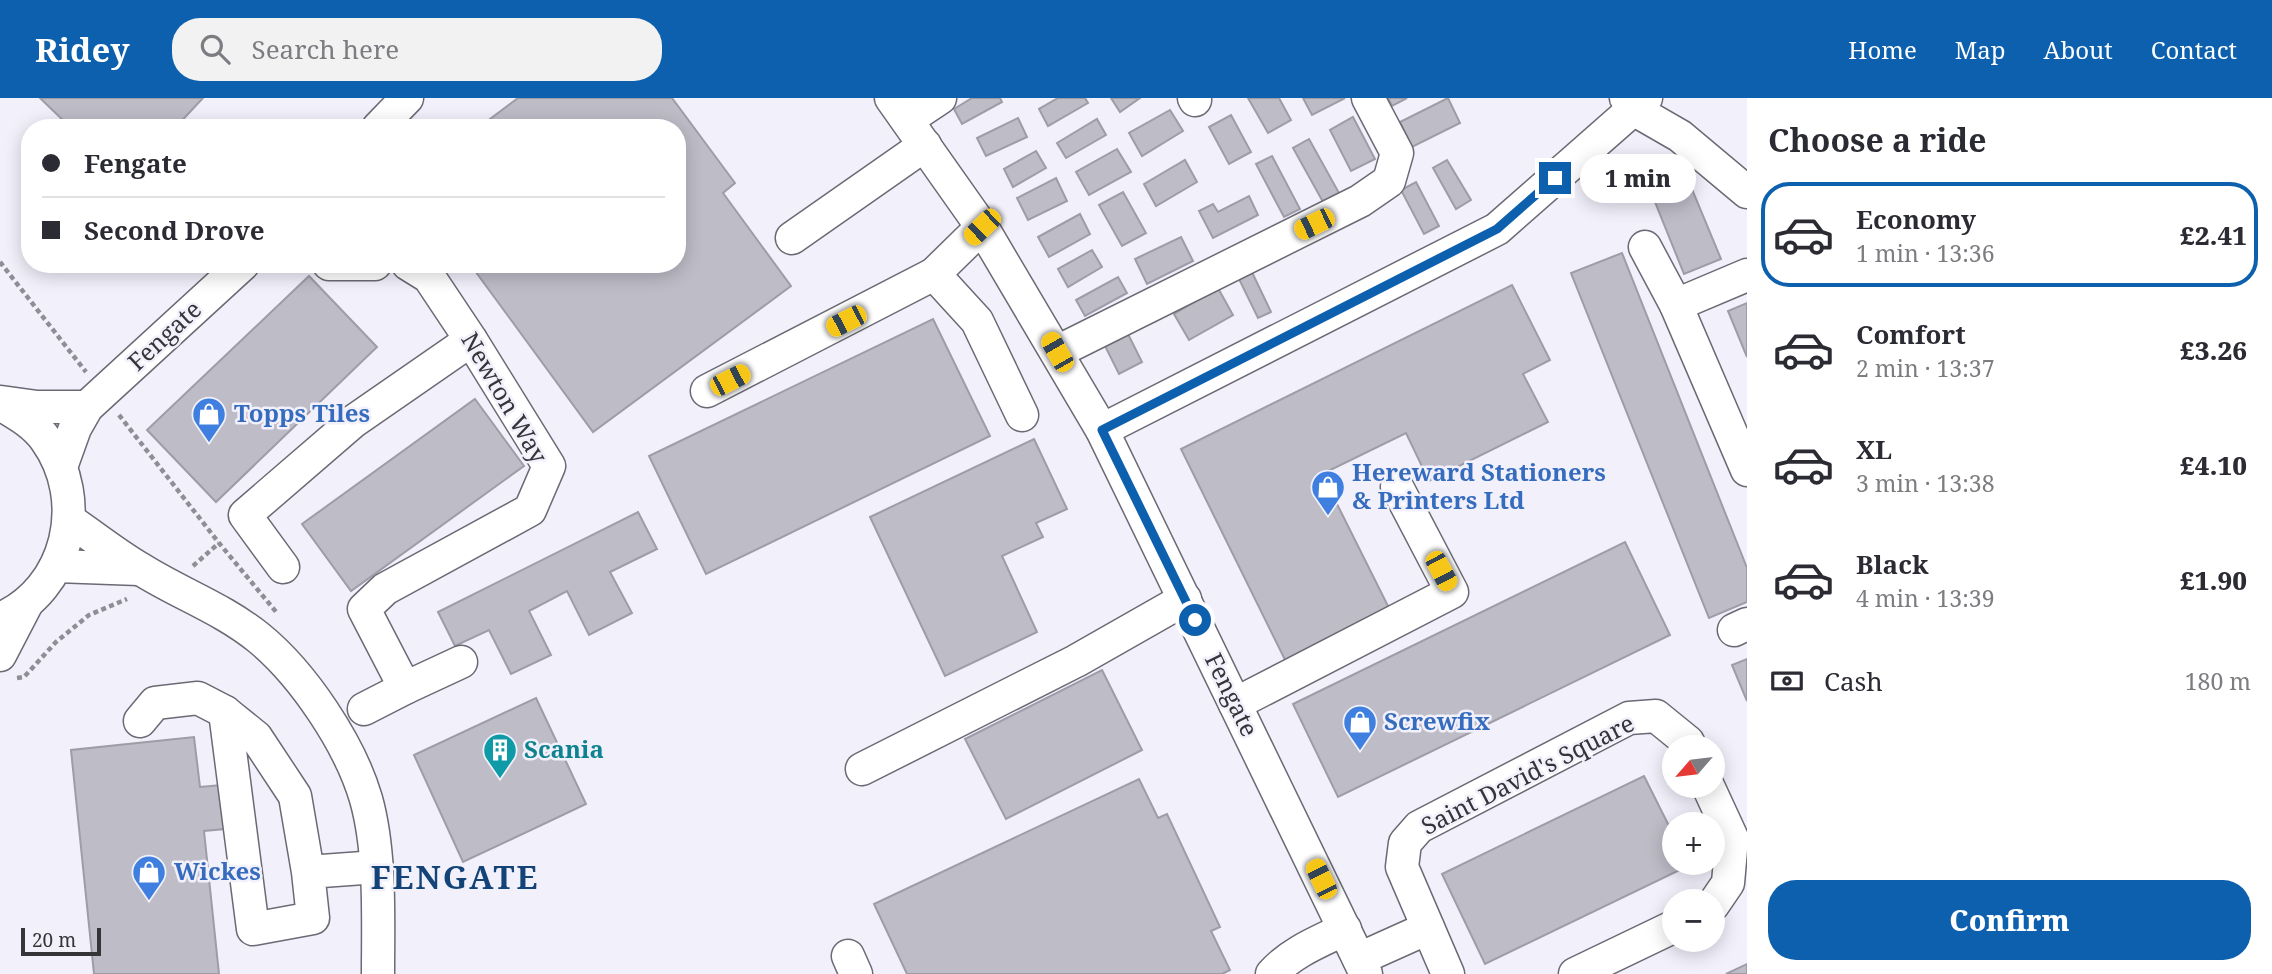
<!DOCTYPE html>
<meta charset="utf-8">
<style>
:root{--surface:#fff;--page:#f2f2f3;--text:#2b2b33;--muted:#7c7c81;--line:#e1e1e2;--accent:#0c60ae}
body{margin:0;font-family:"Noto Serif",serif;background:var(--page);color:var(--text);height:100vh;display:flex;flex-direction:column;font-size:26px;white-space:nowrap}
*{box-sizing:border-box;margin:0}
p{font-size:23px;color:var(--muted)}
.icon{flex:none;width:38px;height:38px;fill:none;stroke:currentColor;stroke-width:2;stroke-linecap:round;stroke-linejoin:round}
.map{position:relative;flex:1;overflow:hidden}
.details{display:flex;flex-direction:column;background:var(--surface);width:525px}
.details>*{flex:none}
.top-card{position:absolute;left:21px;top:21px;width:665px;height:154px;border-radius:28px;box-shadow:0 4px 18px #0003;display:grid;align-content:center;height:154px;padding:0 21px;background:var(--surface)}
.needle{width:46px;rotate:242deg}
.buttons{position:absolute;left:1662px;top:637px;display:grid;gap:14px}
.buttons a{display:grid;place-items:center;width:63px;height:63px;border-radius:50%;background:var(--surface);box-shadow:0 4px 18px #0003;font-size:35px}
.scale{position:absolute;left:21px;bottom:18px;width:80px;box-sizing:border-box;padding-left:7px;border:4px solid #353439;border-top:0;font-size:19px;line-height:24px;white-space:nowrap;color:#353439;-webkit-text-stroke:5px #f1f0fb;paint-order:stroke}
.end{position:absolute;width:32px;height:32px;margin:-16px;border:9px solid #0c60ae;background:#fff;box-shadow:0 0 0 4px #fff}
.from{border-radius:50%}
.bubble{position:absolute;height:49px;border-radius:24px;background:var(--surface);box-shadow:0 4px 18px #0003;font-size:23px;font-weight:800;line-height:49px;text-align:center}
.car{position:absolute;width:21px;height:42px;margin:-21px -10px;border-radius:9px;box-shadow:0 0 5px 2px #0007;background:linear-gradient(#f5c518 24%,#345 0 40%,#f5c518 0 76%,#345 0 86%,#f5c518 0)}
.top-card b{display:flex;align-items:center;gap:24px;height:66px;font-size:26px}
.top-card b+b{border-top:2px solid var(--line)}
.top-card i{width:18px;height:18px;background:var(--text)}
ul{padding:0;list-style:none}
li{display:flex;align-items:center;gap:21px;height:105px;margin:0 14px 10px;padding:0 7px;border:4px solid transparent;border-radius:28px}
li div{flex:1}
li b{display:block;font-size:26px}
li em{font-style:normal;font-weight:800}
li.active{border-color:var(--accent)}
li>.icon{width:63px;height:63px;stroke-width:1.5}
h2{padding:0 21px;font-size:32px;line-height:84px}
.pay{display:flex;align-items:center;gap:18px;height:77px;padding:0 21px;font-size:26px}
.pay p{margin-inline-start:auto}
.button{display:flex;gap:14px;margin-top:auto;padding:14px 21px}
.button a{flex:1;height:80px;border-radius:28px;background:var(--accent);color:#fff;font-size:28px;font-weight:800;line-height:80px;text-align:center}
header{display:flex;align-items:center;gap:42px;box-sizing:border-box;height:98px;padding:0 35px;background:var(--accent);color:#fff}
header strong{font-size:33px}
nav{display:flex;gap:38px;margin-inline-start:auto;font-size:24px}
.search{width:490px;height:63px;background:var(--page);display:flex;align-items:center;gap:18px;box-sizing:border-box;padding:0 24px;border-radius:28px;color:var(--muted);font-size:26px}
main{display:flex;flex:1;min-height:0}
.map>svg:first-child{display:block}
.building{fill:#bdbcc7;stroke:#9d9ca7;stroke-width:2}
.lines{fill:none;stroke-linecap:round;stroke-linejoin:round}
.minor-casing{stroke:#6b6a74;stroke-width:35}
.path{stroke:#8f8e96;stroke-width:4.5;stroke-dasharray:5 3.5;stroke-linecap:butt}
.minor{stroke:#fff;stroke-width:32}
.route{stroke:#0c60ae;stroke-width:9}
.labels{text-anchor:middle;stroke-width:5;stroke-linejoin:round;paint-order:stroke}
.street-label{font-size:24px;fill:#353439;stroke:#f1f0fb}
.shop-label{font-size:24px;font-weight:bold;fill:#366cbe;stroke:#f1f0fb;text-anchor:start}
.culture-label{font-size:24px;font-weight:bold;fill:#0d838f;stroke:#f1f0fb;text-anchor:start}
.district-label{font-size:32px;font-weight:bold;letter-spacing:2px;fill:#144477;stroke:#f1f0fb}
</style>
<header>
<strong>Ridey</strong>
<div class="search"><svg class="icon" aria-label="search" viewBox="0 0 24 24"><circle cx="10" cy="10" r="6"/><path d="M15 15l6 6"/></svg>Search here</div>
<nav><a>Home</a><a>Map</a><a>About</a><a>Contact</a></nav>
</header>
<main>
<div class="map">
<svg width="1747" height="876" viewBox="0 0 1747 876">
<rect width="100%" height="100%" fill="#f1f0fb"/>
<g class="building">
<path d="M40 0H203L175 30H71Z"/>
<path d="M518 0H672L735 85 723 95 791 188 593 334 470 166H677V30H478Z"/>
<path d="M972 0H1000L1002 4 962 26 954 11Z"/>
<path d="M1058 0H1085L1088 5 1048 28 1039 11Z"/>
<path d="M1111 0H1140L1120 14Z"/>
<path d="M1248 0H1279L1291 22 1268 35Z"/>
<path d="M1303 0H1345L1312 17Z"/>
<path d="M1388 0H1407L1392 8Z"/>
<path d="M1448 0 1460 25 1412 49 1400 24Z"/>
<path d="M1170 12 1183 33 1142 58 1129 35Z"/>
<path d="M1231 17 1251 54 1229 66 1209 29Z"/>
<path d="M1353 19 1375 61 1351 73 1330 32Z"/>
<path d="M1018 20 1027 39 986 58 977 40Z"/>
<path d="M1097 21 1106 37 1066 60 1057 45Z"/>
<path d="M1309 41 1339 95 1323 104 1293 50Z"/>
<path d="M1117 51 1131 74 1089 97 1076 74Z"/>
<path d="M1036 53 1046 70 1013 89 1004 71Z"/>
<path d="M1272 58 1300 111 1284 119 1256 66Z"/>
<path d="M1185 62 1197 84 1156 108 1144 86Z"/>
<path d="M1447 62 1471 102 1456 111 1433 70Z"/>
<path d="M1056 80 1067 103 1028 122 1017 100Z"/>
<path d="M1416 84 1439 128 1424 136 1401 92Z"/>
<path d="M1689 84 1721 161 1684 176 1653 99Z"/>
<path d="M1123 94 1146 135 1122 148 1099 107Z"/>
<path d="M1249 98 1258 117 1213 140 1199 113 1213 106 1218 114Z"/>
<path d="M1080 116 1090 136 1049 159 1038 139Z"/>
<path d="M1181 139 1193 163 1147 186 1135 161Z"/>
<path d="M1092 152 1102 169 1068 189 1058 171Z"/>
<path d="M1622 155 1747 470V504L1709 520 1571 175Z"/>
<path d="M1250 170 1271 214 1258 220 1237 177Z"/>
<path d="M309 178 377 249 216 404 147 332Z"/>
<path d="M1118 179 1127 195 1085 218 1076 202Z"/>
<path d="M1512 187 1550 262 1523 276 1548 324 1429 383 1406 335 1322 376 1393 518 1289 570 1181 351Z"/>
<path d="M1218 190 1233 217 1189 242 1174 216Z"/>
<path d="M1747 205V259L1728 213Z"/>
<path d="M933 221 990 338 706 476 649 358Z"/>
<path d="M1126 232 1142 264 1119 276 1103 244Z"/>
<path d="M475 301 524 368 351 493 302 426Z"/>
<path d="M1034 341 1067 411 1036 425 1043 439 1002 458 1037 534 945 578 870 419Z"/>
<path d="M638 414 657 451 610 474 632 515 589 537 567 493 529 513 551 557 511 576 489 532 455 548 438 514Z"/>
<path d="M1625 444 1670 537 1338 699 1293 606Z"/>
<path d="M1747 561V603L1732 567Z"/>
<path d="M1102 572 1142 652 1006 721 965 641Z"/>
<path d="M536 600 586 706 463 764 414 657Z"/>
<path d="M194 639 200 689 221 687 225 731 204 733 219 876H94L71 652Z"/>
<path d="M1644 678 1675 740V765H1687L1688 768 1485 866 1442 776Z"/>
<path d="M1139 681 1158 720 1167 716 1220 829 1211 833 1230 872 1222 876H907L874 806Z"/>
<path d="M1747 866V876H1726Z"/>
</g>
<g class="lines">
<g class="minor-casing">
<g id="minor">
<path d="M891 0 982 129 1102 332 1366 876"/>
<path d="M1194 0 1195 2"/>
<path d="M1626 0 1633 11 1680 38 1747 94"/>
<path d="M907 22 940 0"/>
<path d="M378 30 407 0"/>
<path d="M982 129 934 176 977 223 1022 317"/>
<path d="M792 140 925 47"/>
<path d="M1645 149 1676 207 1747 372"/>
<path d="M329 166H375"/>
<path d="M1676 207 1747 177"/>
<path d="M1057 254 1360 103 1389 83 1397 55 1368 0"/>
<path d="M707 293 934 176"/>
<path d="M1 304 37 309H87"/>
<path d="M0 306C17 316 35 326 46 342 89 402 69 491 0 521"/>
<path d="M1102 332 1497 131 1646 0"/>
<path d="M61 369 75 330 87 309 243 166"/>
<path d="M69 422C93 438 115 456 139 470 178 495 222 510 259 540 303 576 350 646 366 701 381 754 378 821 378 876"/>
<path d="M56 468 139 471"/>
<path d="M283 469 245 417 354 323 471 242"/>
<path d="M1734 532 1747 526"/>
<path d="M0 557 27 505"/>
<path d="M405 590 461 564"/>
<path d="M1235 606 1452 494 1397 389"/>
<path d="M364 611 405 590 364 511 385 491 530 412 549 368 471 242 429 179 408 166"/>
<path d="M140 623 155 605 198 600 225 614"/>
<path d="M862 671 1076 563 1185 501"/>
<path d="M1708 688 1732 740 1728 785 1713 807"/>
<path d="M308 774 295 698 256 639 225 614 253 831 313 820 308 774 377 769"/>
<path d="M848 858 856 876"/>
<path d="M1359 861 1428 830"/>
<path d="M1272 876C1292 854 1318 844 1345 831"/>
<path d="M1448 876 1402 769 1405 745 1419 729 1629 620 1656 618 1688 644 1690 649"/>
<path d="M1575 876 1675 828"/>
</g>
</g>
<g class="path">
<path d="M0 164 86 274"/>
<path d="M119 317 219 445 277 515"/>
<path d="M193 468 219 445"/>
<path d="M17 580 24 579 56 544 89 517 127 501"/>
</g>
<use href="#minor" class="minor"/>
</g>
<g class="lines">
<path class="route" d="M1195 522 1102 332 1497 131 1555 80"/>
</g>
<defs>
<g id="shop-pin" transform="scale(1.75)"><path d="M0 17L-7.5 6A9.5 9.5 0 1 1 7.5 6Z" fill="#3f7fe0" stroke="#f1f0fb"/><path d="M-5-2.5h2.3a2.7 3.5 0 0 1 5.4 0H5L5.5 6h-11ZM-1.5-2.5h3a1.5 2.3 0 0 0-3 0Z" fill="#fff"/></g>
<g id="building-pin" transform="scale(1.75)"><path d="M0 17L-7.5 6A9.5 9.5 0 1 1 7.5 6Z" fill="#0f9aa8" stroke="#f1f0fb"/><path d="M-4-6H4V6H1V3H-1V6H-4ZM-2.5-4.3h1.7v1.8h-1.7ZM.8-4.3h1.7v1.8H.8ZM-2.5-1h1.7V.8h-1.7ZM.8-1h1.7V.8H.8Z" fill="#fff"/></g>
</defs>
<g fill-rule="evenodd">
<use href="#shop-pin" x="209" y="316"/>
<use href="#shop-pin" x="1328" y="389"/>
<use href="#shop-pin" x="1360" y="624"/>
<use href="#building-pin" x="500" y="652"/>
<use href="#shop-pin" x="149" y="774"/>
</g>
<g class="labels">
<g class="street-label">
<text transform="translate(165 238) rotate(-43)" y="8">Fengate</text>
<text transform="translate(504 300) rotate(60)" y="8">Newton Way</text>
<text transform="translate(1231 597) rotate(64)" y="8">Fengate</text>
<text transform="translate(1528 677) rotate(-27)" y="8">Saint David's Square</text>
</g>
<g class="shop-label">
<text x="234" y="324">Topps Tiles</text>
<text x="1352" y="383">Hereward Stationers<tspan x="1352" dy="28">&amp; Printers Ltd</tspan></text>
<text x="1384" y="632">Screwfix</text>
<text x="174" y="782">Wickes</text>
</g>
<g class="culture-label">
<text x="524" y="660">Scania</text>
</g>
<g class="district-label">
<text x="455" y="791">FENGATE</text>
</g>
</g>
</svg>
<div class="buttons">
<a><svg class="needle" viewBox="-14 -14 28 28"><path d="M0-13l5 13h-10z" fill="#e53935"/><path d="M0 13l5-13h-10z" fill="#7c7c81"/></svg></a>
<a>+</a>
<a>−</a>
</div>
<div class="scale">20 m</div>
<i class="end from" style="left:1195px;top:522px"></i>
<i class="end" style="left:1555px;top:80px"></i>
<div class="bubble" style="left:1580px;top:56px;width:116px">1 min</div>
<i class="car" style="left:1314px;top:126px;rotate:244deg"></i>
<i class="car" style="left:982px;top:129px;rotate:226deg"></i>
<i class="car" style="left:846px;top:223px;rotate:243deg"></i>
<i class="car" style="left:1057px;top:254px;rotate:330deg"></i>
<i class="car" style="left:730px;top:282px;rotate:63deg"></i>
<i class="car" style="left:1441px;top:473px;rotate:152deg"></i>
<i class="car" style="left:1321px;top:781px;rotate:334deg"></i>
<div class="top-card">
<b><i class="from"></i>Fengate</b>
<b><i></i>Second Drove</b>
</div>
</div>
<section class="details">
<h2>Choose a ride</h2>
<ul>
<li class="active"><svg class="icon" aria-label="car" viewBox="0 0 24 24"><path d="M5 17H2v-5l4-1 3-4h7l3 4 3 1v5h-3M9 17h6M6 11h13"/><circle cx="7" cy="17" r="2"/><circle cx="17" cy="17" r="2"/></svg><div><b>Economy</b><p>1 min · 13:36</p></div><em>£2.41</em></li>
<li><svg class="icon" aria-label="car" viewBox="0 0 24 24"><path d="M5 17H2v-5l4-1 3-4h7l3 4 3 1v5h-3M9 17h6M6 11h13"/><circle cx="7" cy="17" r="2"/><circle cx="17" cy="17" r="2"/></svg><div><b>Comfort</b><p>2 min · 13:37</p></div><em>£3.26</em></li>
<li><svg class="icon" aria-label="car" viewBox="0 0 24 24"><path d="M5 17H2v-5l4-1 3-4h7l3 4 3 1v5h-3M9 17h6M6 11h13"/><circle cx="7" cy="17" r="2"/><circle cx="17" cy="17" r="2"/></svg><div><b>XL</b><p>3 min · 13:38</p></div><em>£4.10</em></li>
<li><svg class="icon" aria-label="car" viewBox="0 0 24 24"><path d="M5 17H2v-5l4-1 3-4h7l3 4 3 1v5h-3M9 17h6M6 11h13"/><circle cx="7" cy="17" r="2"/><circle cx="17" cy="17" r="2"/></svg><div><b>Black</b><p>4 min · 13:39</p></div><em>£1.90</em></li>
</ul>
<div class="pay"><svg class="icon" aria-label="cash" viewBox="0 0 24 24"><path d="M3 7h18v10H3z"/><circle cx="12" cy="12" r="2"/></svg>Cash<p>180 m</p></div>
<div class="button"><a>Confirm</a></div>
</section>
</main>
